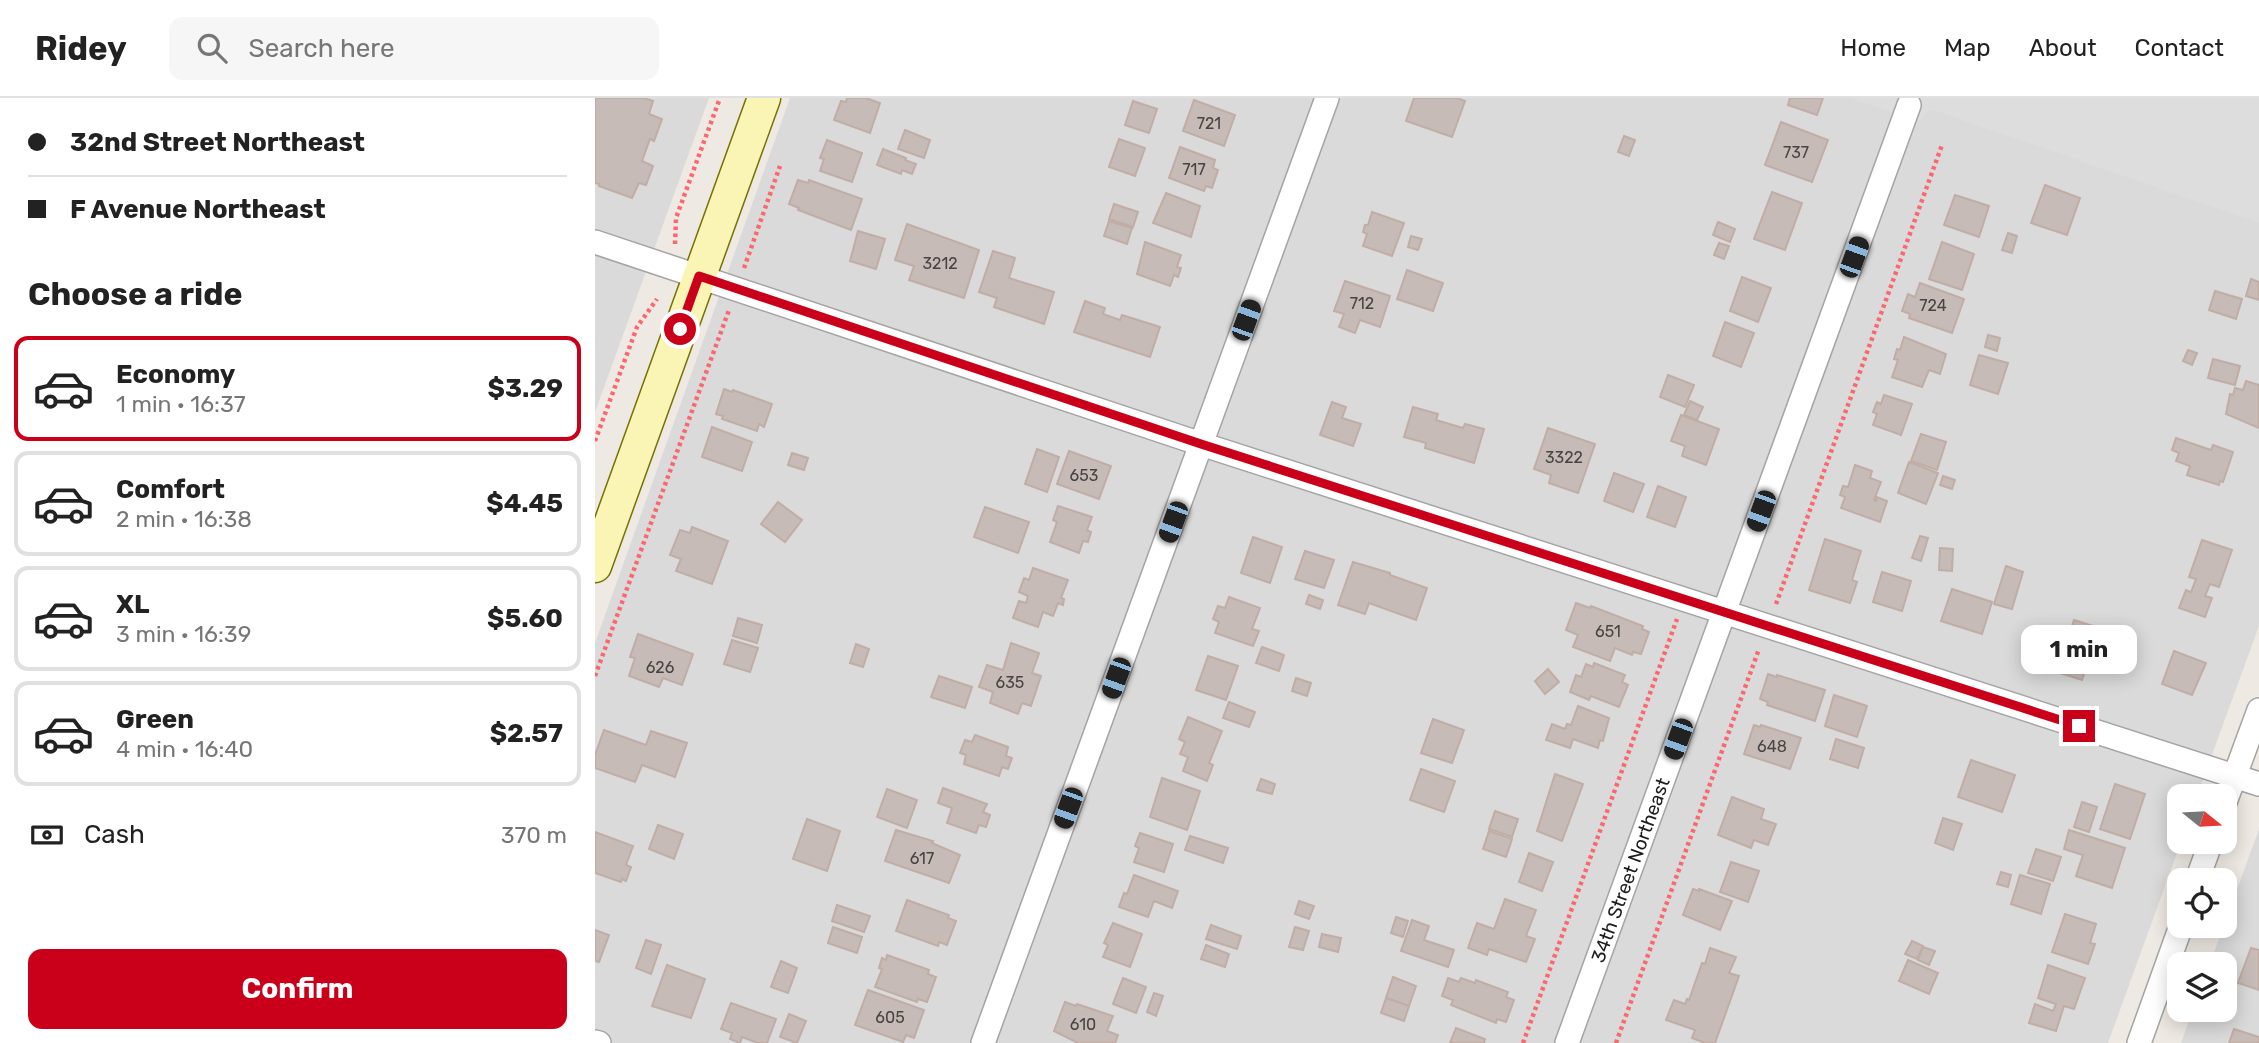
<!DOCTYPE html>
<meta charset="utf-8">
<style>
:root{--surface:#fff;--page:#f6f6f6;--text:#222;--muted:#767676;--line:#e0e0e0;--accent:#ca001b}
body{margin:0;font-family:Rubik,sans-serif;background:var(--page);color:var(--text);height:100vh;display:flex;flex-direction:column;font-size:26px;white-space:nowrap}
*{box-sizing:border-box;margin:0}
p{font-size:23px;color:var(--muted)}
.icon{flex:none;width:38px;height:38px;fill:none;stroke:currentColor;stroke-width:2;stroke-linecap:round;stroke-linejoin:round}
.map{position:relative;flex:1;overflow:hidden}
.drawer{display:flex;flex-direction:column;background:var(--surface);width:595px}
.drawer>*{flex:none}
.hud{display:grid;align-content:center;height:154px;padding:0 28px;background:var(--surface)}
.needle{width:46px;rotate:108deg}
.controls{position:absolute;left:1572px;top:686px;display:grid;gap:14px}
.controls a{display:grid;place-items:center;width:70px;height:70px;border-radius:14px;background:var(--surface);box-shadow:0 4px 18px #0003;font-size:35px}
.end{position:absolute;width:32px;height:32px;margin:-16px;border:9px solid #ca001b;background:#fff;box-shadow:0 0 0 4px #fff}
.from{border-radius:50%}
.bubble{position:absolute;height:49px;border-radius:14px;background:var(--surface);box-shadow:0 4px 18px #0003;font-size:23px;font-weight:700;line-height:49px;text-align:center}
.car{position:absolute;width:21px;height:42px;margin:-21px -10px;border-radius:9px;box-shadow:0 0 5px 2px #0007;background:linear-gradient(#222 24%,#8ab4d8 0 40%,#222 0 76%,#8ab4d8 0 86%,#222 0)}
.hud b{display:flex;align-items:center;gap:24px;height:66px;font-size:26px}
.hud b+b{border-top:2px solid var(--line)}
.hud i{width:18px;height:18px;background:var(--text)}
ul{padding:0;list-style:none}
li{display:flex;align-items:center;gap:21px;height:105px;margin:0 14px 10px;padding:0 14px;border:4px solid var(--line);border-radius:14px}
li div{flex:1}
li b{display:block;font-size:26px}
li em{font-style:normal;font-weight:700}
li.active{border-color:var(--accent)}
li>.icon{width:63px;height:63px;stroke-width:1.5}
h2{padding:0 28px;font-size:32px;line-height:84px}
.pay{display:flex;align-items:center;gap:18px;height:77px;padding:0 28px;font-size:26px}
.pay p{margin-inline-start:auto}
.primary-button{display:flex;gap:14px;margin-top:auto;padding:14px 28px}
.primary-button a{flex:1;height:80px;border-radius:14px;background:var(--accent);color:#fff;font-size:28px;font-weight:700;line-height:80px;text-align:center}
header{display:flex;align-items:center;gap:42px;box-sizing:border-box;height:98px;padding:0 35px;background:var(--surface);border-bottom:2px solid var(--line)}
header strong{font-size:33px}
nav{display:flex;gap:38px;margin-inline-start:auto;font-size:24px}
.search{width:490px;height:63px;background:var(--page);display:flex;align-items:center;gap:18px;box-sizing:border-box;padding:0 24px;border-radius:14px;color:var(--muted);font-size:26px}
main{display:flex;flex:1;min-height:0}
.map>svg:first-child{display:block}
.residential{fill:#dbdada}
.parking{fill:#ddd}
.building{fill:#c6bbb6;stroke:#c0ada5;stroke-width:2}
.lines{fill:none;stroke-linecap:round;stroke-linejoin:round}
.minor-casing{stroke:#a4a4a4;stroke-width:26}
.secondary-casing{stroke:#757203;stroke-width:35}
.path{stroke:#fb676c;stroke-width:4.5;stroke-dasharray:3.5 3.5;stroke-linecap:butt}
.minor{stroke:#fff;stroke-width:23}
.secondary{stroke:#faf4b5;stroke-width:32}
.route{stroke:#ca001b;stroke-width:9}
.labels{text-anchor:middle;stroke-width:6;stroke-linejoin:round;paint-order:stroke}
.number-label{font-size:16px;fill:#474443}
.street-label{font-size:19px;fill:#1d1d1d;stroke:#fff}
</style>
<header>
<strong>Ridey</strong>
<div class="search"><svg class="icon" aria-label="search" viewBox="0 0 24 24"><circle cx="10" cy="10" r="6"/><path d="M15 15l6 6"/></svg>Search here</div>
<nav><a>Home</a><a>Map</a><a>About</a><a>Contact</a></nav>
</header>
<main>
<section class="drawer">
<div class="hud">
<b><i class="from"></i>32nd Street Northeast</b>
<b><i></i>F Avenue Northeast</b>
</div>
<h2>Choose a ride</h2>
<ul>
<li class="active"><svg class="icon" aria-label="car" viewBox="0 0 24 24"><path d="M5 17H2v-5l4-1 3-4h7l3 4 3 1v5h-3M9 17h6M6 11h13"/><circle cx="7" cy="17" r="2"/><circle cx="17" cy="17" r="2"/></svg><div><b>Economy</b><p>1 min · 16:37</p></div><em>$3.29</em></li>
<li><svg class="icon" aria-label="car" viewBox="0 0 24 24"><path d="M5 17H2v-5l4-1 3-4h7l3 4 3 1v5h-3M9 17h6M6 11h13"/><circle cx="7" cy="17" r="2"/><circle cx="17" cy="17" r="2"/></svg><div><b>Comfort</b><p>2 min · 16:38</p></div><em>$4.45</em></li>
<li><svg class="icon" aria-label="car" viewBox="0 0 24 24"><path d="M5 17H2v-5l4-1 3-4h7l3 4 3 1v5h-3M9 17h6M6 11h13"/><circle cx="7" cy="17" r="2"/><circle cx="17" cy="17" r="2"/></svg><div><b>XL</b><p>3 min · 16:39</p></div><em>$5.60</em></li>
<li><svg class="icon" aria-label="car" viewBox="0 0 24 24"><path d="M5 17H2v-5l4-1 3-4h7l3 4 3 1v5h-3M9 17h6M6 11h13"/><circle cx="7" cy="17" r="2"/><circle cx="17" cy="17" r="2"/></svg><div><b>Green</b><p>4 min · 16:40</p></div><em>$2.57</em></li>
</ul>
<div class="pay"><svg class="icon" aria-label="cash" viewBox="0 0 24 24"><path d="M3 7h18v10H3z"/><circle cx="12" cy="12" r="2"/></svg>Cash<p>370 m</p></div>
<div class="primary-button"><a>Confirm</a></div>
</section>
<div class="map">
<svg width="1664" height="945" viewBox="0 0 1664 945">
<rect width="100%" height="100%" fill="#efe9e3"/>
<g class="residential">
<path d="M0 0H114L0 314Z"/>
<path d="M195 0H1311L1664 120V528L1602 698H1584V744H1586L1513 945H0V545Z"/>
<path d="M1664 731V945H1586L1598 912H1629V866H1615Z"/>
</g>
<path class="parking" d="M1255 0H1664V125L1338 12 1331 15 1325 23Z"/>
<g class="building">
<path d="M0 0H49L58 3 54 16 67 21 59 43 55 41 47 63 58 68 51 87 44 85 37 100 4 88V86L0 85Z"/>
<path d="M252 0H271L285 5 275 35 239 22 246 3 251 4Z"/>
<path d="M819 0H862L870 3 857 39 811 23Z"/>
<path d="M1195 0H1228L1222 17 1193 7Z"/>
<path d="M599 2 640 17 629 48 588 33Z"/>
<path d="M538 3 562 11 554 35 530 27Z"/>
<path d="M1186 24 1233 42 1217 84 1170 67Z"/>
<path d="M310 32 335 42 329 60 303 51Z"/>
<path d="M1029 38 1040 42 1034 58 1023 54Z"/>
<path d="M524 41 550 50 540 78 514 69Z"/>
<path d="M232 42 267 55 257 84 225 73 229 61 225 60Z"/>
<path d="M585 49 620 62 618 70 623 72 617 90 611 88 609 93 574 80Z"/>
<path d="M288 51 311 60 310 62 321 66 317 76 307 72 306 76 282 67Z"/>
<path d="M203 82 213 85 214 82 267 101 256 132 203 112 204 110 194 106Z"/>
<path d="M1450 87 1485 100 1472 137 1436 125Z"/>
<path d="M1177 94 1207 105 1190 152 1159 141Z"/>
<path d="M571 95 605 108 596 139 558 125Z"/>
<path d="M1360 97 1394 108 1384 139 1349 127Z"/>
<path d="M519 106 543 114 538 129 514 121Z"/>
<path d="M777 114 809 125 797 158 768 148 772 136 768 134 770 127H773Z"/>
<path d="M514 123 537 130 532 146 509 138Z"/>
<path d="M1123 124 1140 131 1135 144 1118 137Z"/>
<path d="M312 126 384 152 369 200 314 182 319 168 300 162Z"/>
<path d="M263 133 290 141 281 171 255 163Z"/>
<path d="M1413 135 1422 138 1417 155 1407 152Z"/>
<path d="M816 138 827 141 823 152 813 149Z"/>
<path d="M550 144 586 157 582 169 586 170 583 179 579 177 575 188 542 176Z"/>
<path d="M1347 144 1379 156 1367 192 1334 181Z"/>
<path d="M1124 145 1134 148 1129 161 1119 157Z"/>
<path d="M398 153 420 160 414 180 459 194 449 226 399 209 402 200 384 194Z"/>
<path d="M812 172 848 185 838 213 802 201Z"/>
<path d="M1147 179 1176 190 1163 224 1135 213Z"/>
<path d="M1656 181 1664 184V202L1651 198Z"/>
<path d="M750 183 795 198 785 229 765 222 760 235 744 229 749 216 739 213Z"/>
<path d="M1325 185 1369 201 1357 235 1314 220 1315 216 1307 213 1313 196 1320 199Z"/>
<path d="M1620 193 1647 201 1641 221 1614 212Z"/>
<path d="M490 203 510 210 508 216 525 222 527 217 565 229 555 259 479 234Z"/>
<path d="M1130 224 1159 235 1146 269 1118 258Z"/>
<path d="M1393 237 1405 240 1402 253 1390 249Z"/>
<path d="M1309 239 1351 256 1345 276 1334 272 1327 289 1297 279 1303 262 1299 261 1302 251 1305 252Z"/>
<path d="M1593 252 1602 255 1597 267 1588 263Z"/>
<path d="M1384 257 1413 265 1403 296 1375 287Z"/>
<path d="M1618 261 1645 268 1640 287 1613 280Z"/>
<path d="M1073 277 1099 287 1090 309 1065 299Z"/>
<path d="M1651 283 1664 287V330L1631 316 1635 296 1638 297 1640 290 1648 292Z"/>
<path d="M129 291 137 294 138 292 177 306 169 329 164 326 162 333 127 321 128 318 121 316Z"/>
<path d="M1289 297 1317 306 1306 337 1278 327 1282 316 1278 314 1282 304 1286 306Z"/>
<path d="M1095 303 1108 309 1102 322 1089 317Z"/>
<path d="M737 304 751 309 747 320 766 326 758 348 725 337Z"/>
<path d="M818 309 843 316 841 322 868 330 870 326 889 331 879 365 830 350 831 345 809 339Z"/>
<path d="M1086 317 1124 331 1111 367 1087 358 1090 348 1076 343Z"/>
<path d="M117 329 157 344 147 373 107 359Z"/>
<path d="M953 330 1000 346 983 395 954 385 956 377 939 371Z"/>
<path d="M1326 336 1351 344 1342 372 1316 363Z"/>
<path d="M1581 340 1616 352 1618 347 1638 354 1628 384 1625 383 1624 387 1592 377 1595 368 1581 363 1584 355 1577 352Z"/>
<path d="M442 351 464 359 452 394 430 386Z"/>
<path d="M474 353 516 368 504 401 462 386Z"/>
<path d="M197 355 213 360 209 372 193 367Z"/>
<path d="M1314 364 1343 375 1331 406 1303 395Z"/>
<path d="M1260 367 1277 373 1275 380 1286 384 1279 402 1281 403 1282 399 1292 403 1285 424 1246 410 1250 399 1245 397 1248 388 1253 389Z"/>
<path d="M1019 375 1049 386 1038 414 1009 403Z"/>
<path d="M1348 378 1360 382 1357 391 1345 387Z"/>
<path d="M1063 388 1091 399 1080 429 1052 419Z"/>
<path d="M183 404 207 422 190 444 166 426Z"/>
<path d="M463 408 497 419 492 432 496 434 493 444 488 443 484 455 455 444 462 424 458 422Z"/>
<path d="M390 409 434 424 423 455 379 439Z"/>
<path d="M97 429 133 443 117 486 81 473 86 461 75 457 85 432 95 435Z"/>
<path d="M1325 438 1333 440 1326 463 1317 460Z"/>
<path d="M658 439 687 449 675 485 646 475Z"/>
<path d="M1230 441 1266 453 1257 482 1262 484 1255 505 1214 492Z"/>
<path d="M1607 442 1637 452 1624 489 1615 486 1610 498 1617 500 1610 519 1584 510 1591 492 1596 494 1601 481 1594 479Z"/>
<path d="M1345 450 1358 451 1357 473 1344 472Z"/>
<path d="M710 453 739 462 729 490 700 481Z"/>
<path d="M758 464 795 475V477L832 490 821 522 774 505 770 516 743 507Z"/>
<path d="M1411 468 1428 474 1417 511 1399 506Z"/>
<path d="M438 470 473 482 466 500 469 501 468 507 463 505 458 518 448 514 443 529 418 520 424 503 431 505 433 498 424 494 429 480 434 482Z"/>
<path d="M1287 474 1316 483 1307 513 1278 504Z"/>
<path d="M1357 491 1397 504 1387 536 1346 523Z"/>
<path d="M714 497 728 502 725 511 711 506Z"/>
<path d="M634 499 665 510 657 531 664 533 658 548 620 535 624 524 618 521 623 508 630 510Z"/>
<path d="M981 505 995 510 996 508 1048 528 1047 531 1054 534 1046 556 1038 554 1037 557 1020 550 1015 563 978 549 983 537 971 532Z"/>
<path d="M143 520 167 527 162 545 138 538Z"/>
<path d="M1479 522 1504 530 1487 582 1462 574Z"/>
<path d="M43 536 98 556 87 587 68 580 64 589 34 578 40 560 35 559Z"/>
<path d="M137 542 163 550 155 574 129 566Z"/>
<path d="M416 545 444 555 437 575 446 578 436 608 427 605 423 616 395 605 398 594 384 589 392 567 408 572Z"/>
<path d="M261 546 274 551 268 569 255 565Z"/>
<path d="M667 549 689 557 684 573 661 565Z"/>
<path d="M1579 553 1611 565 1597 597 1567 586Z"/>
<path d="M613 558 643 568 631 602 601 592Z"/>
<path d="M999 565 1030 577 1027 584 1033 587 1024 609 996 598 994 602 975 594 981 577 986 579 991 566 998 569Z"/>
<path d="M953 571 964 584 950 596 940 583Z"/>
<path d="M1173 576 1182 579V577L1230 592 1220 623 1172 607 1173 604 1165 601Z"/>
<path d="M344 578 377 589 370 610 336 599Z"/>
<path d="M701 580 716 585 712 598 697 593Z"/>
<path d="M1239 597 1272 608 1262 639 1230 628Z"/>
<path d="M634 604 660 614 654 629 628 620Z"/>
<path d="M983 608 1014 620 1008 643 1005 642 1003 650 978 641 975 650 951 642 957 626 970 631 972 626 976 627Z"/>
<path d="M593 619 627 633 614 665 618 667 612 683 588 673 593 659 585 656 590 644 584 641Z"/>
<path d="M838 621 869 632 857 665 826 655Z"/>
<path d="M1159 627 1165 629 1166 627 1206 640 1195 671 1149 656Z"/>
<path d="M9 632 51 647 56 633 92 645 80 679 47 667 40 684 0 670V657Z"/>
<path d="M380 637 413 649 411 658 417 660 413 671 407 669 404 678 369 666 371 657 365 655 370 642 377 644Z"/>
<path d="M1241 641 1269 650 1263 670 1235 661Z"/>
<path d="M1376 662 1420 677 1407 714 1363 699Z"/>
<path d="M826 671 860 683 849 714 815 702Z"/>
<path d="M960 676 988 686 967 743 942 733Z"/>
<path d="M567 680 605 693 592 732 555 719Z"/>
<path d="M666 681 680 686 677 696 662 692Z"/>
<path d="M1520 686 1550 696 1535 741 1505 731Z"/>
<path d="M348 690 392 706 388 714 395 717 391 729 384 727 381 735 352 725 357 710 343 705Z"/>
<path d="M292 691 322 702 312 730 282 719Z"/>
<path d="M1137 699 1169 711 1166 721 1181 726 1173 747 1159 742 1156 750 1123 737Z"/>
<path d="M1487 704 1502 709 1494 734 1479 729Z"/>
<path d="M900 713 923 721 917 739 894 731Z"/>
<path d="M1348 720 1367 726 1358 752 1340 745Z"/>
<path d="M212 721 245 733 232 773 198 761Z"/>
<path d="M63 727 88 736 79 761 54 751Z"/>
<path d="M301 732 338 743 337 745 365 757 354 785 290 763Z"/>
<path d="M1474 732 1530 750 1517 790 1481 778 1488 757 1469 751Z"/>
<path d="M894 733 917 741 911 759 888 751Z"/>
<path d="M0 734 38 748 31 767 36 769 31 783 27 781 26 784 0 775Z"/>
<path d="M545 735 578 746 569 774 539 764 544 750 540 748Z"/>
<path d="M595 738 633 750 628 765 590 752Z"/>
<path d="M1441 751 1466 759 1458 783 1433 775Z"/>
<path d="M934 755 958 764 947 793 924 784Z"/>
<path d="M1136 764 1164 773 1153 804 1125 794Z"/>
<path d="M1406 774 1416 777 1413 789 1402 786Z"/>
<path d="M539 777 583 793 577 810 559 803 553 819 524 809 529 795 532 796Z"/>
<path d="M1425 777 1455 786 1446 816 1416 806Z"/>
<path d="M1098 791 1104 793V791L1137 803 1125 832 1088 817Z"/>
<path d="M910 801 941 812 931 838 940 841 931 864 894 851 892 857 873 850 882 825 899 831Z"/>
<path d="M312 802 354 817 353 820 361 823 352 847 344 844 343 848 301 833Z"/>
<path d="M704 803 719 808 714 821 700 816Z"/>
<path d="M242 807 275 818 269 834 237 823Z"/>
<path d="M1470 816 1501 826 1495 845 1500 846 1493 866 1457 854Z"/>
<path d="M801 819 813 823 808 839 796 835Z"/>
<path d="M817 822 834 828 829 842 859 852 853 869 806 853Z"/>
<path d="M518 825 547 836 535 869 508 859 513 847 509 845Z"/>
<path d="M616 827 646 838 642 851 611 841Z"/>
<path d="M238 829 267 839 262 855 233 845Z"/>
<path d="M700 829 714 833 708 852 694 849Z"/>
<path d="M0 832 14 837 4 864 0 863Z"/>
<path d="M727 836 746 840 743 854 724 849Z"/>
<path d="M51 842 66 847 56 876 41 870Z"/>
<path d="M1317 843 1328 848 1322 861 1310 856Z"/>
<path d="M611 847 634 856 630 869 606 861Z"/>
<path d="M1328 849 1340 853 1334 867 1323 862Z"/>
<path d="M1115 850 1141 859 1134 875 1144 878 1120 945H1110L1097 940 1100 932 1071 922 1079 902 1090 906 1092 901 1094 902 1107 865 1110 866Z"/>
<path d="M1656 850 1664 852V892L1643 885Z"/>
<path d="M292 857 334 872 333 876 341 879 332 904 323 901 322 904 280 889 287 871 284 870 287 860 291 862Z"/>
<path d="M1313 862 1343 875 1334 896 1304 883Z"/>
<path d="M186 863 202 870 193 895 176 889Z"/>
<path d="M72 867 110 881 96 920 57 908Z"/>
<path d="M1453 867 1490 880 1479 911 1469 908 1461 933 1434 925 1440 906 1458 913 1461 906 1443 900Z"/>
<path d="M798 879 821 888 814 908 791 900Z"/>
<path d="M528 880 551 889 541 915 518 906Z"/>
<path d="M853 880 864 884 866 880 880 885 881 882 913 894 911 899 919 902 911 924 902 921 901 925 856 907 858 902 847 898Z"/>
<path d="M273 892 329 912 319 940 311 937 308 944 260 927Z"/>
<path d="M559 895 568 898 561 918 552 914Z"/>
<path d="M791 900 814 908 809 923 786 915Z"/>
<path d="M470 904 481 908 482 906 518 918 512 933 523 937 520 945H483L459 933Z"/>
<path d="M136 905 181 921 172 945H163L147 939 145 945 135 941 137 935 126 931Z"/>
<path d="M194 916 211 923 202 945 185 939Z"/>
<path d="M861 930 890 941 889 945H855Z"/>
<path d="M1639 931 1664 939V945H1634Z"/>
</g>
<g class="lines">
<g class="minor-casing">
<g id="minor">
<path d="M0 144 606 346 1664 686"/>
<path d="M1629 707 1664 612"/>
<path d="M1602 782 1616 744"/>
<path d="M0 944 4 945"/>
<path d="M388 945 732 0"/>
<path d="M972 945 1314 7"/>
<path d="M1544 945 1586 828"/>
</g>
</g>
<g class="secondary-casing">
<path id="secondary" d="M0 468 169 0"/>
</g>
<g class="path">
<path d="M80 146 81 120 125 0"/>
<path d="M149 170 185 68"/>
<path d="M0 343 42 229 62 201"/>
<path d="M1181 506 1347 47"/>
<path d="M0 578 134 212"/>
<path d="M928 945 1082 521"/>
<path d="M1021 945 1164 551"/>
</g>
<use href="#minor" class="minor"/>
<use href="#secondary" class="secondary"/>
</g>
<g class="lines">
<path class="route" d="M85 231 104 178 606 346 1484 628"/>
</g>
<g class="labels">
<g class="number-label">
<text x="614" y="31">721</text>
<text x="1201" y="60">737</text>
<text x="599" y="77">717</text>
<text x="345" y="171">3212</text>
<text x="767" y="211">712</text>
<text x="1338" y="213">724</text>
<text x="969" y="365">3322</text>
<text x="489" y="383">653</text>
<text x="1013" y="539">651</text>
<text x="65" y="575">626</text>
<text x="415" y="590">635</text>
<text x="1177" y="654">648</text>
<text x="327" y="766">617</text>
<text x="295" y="925">605</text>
<text x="488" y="932">610</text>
</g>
<g class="street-label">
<text transform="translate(1035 772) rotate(-70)" y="7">34th Street Northeast</text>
</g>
</g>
</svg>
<div class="controls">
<a><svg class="needle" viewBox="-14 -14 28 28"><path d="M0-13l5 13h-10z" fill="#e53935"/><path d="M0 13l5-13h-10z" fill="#767676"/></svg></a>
<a><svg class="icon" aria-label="locate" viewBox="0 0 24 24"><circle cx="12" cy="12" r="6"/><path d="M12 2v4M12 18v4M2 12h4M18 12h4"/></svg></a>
<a><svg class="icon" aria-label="layers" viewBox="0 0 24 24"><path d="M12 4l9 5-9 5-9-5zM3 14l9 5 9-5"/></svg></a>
</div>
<i class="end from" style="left:85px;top:231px"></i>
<i class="end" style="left:1484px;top:628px"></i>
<div class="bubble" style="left:1426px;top:527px;width:116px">1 min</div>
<i class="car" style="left:1259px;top:159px;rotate:20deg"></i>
<i class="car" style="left:651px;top:222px;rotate:20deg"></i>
<i class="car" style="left:1166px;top:413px;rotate:200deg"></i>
<i class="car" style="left:578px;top:424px;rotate:200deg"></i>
<i class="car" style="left:521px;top:580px;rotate:200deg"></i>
<i class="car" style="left:1083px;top:641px;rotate:200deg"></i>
<i class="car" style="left:473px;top:710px;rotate:200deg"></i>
</div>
</main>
